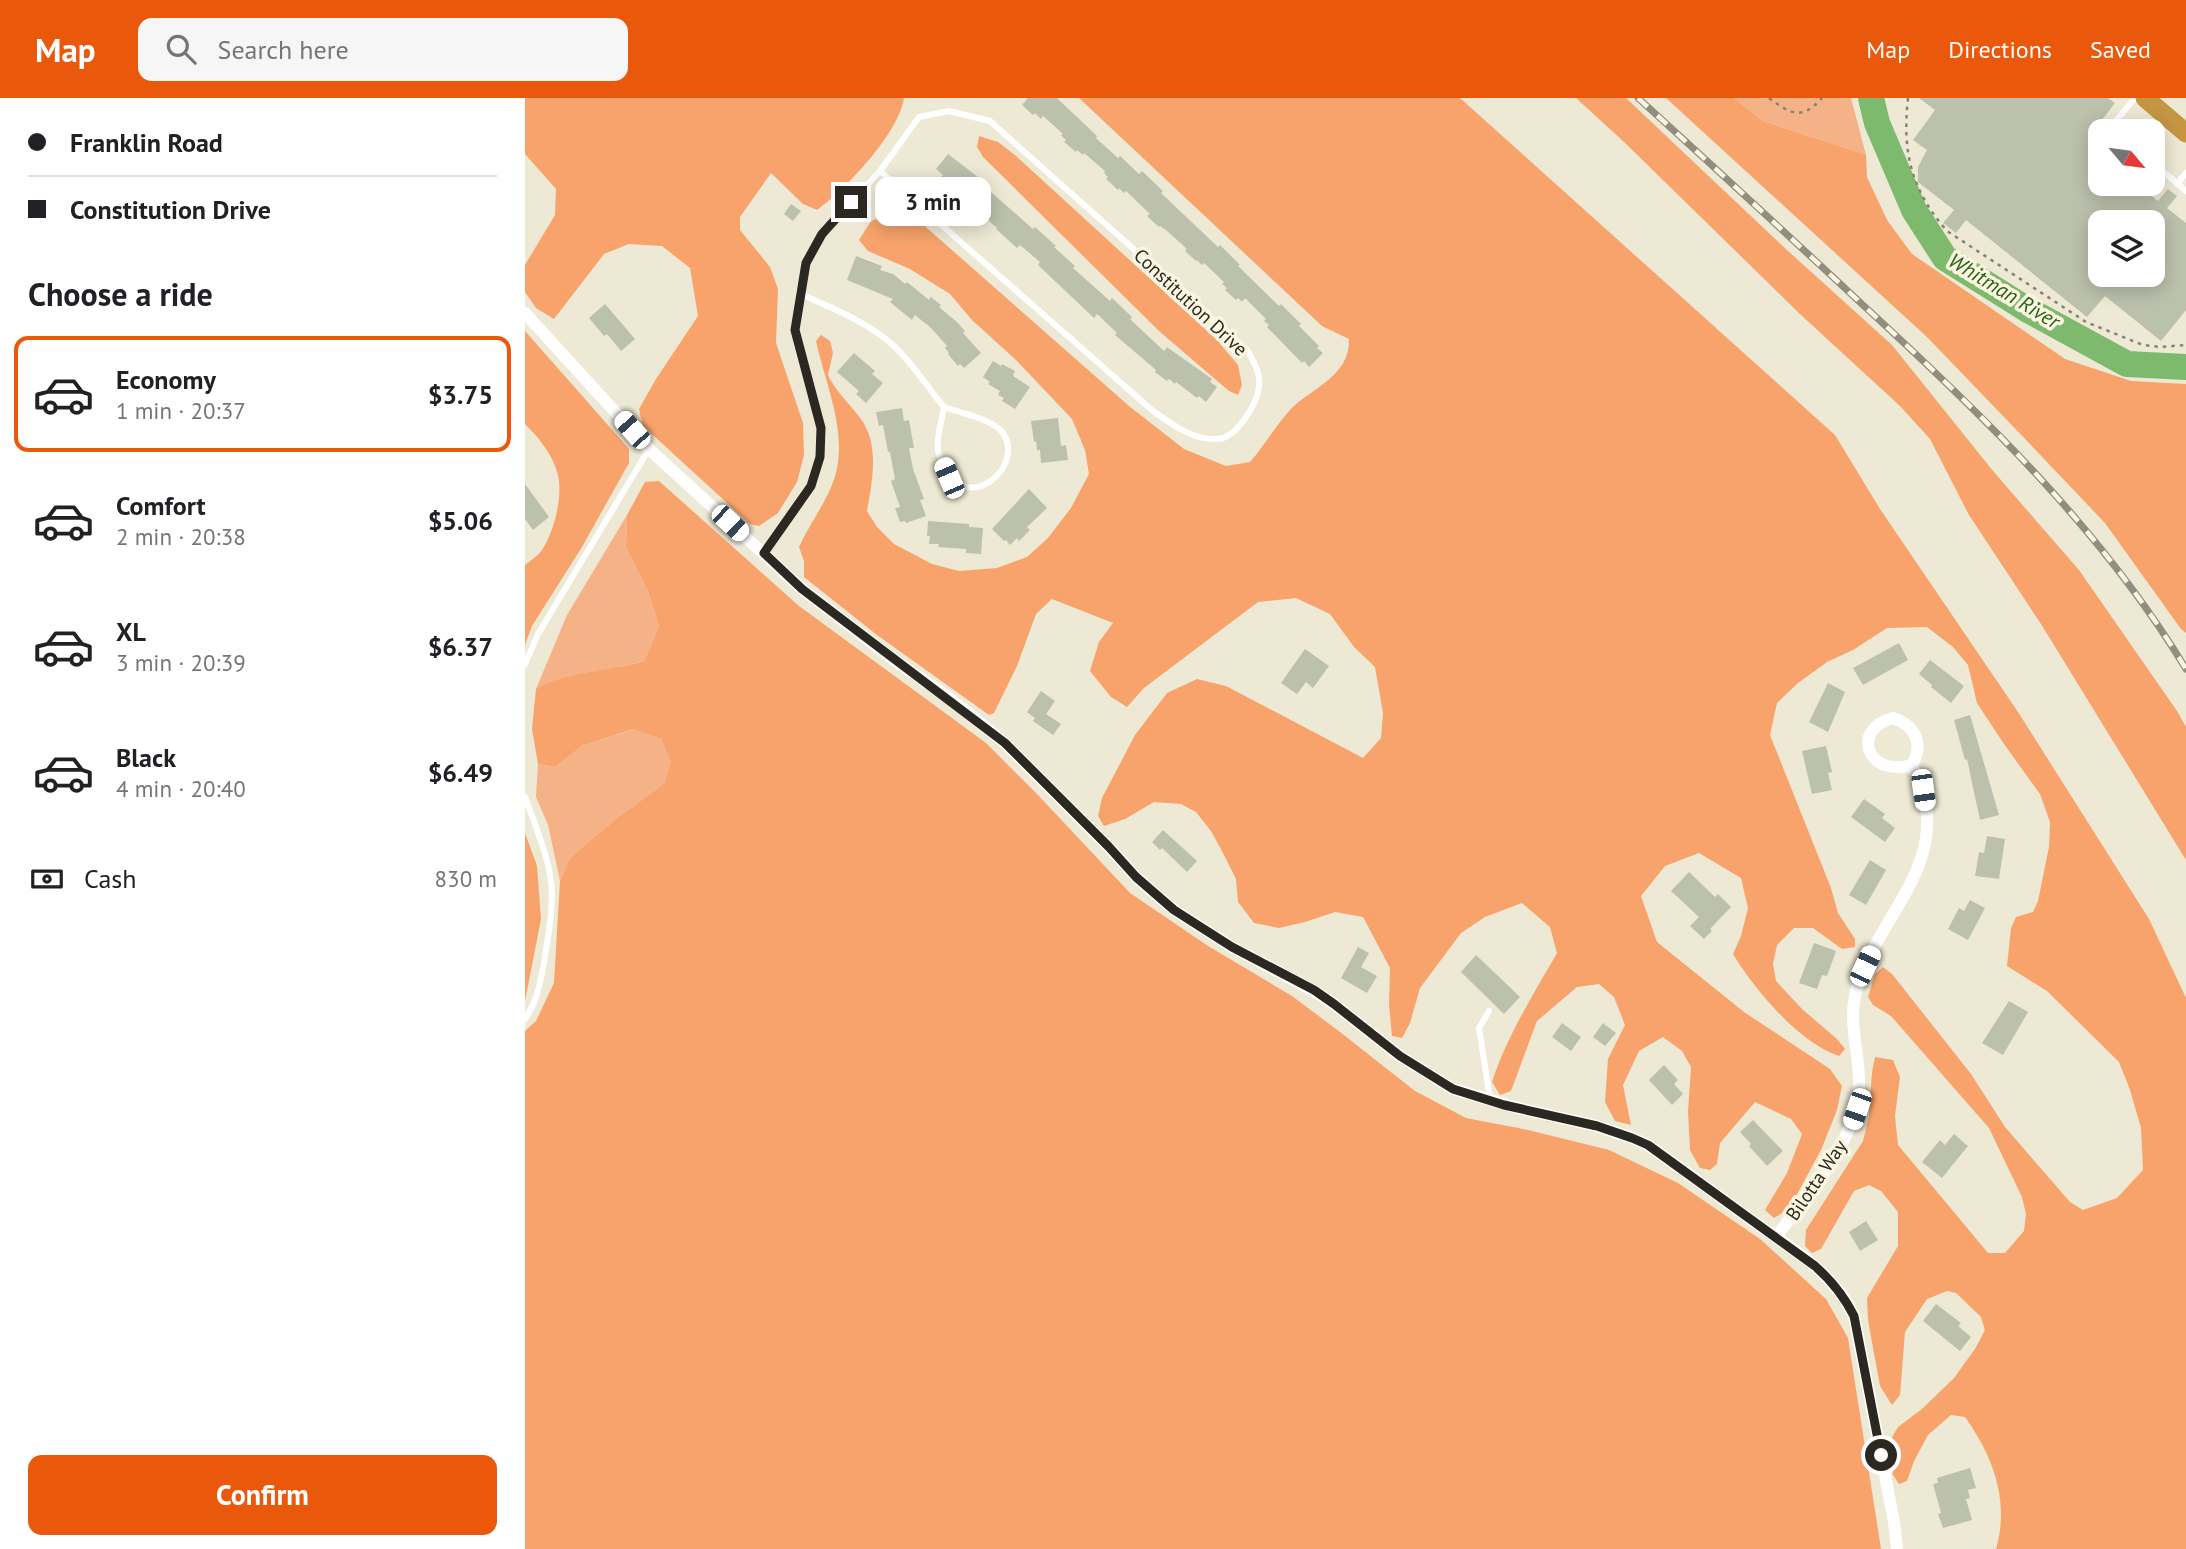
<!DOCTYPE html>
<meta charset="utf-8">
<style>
:root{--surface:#fff;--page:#f6f6f6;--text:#202124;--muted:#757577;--line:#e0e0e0;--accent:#ea580c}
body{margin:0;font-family:"PT Sans",sans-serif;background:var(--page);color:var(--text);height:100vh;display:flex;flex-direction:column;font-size:26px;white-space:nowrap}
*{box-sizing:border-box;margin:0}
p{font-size:23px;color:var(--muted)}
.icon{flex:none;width:38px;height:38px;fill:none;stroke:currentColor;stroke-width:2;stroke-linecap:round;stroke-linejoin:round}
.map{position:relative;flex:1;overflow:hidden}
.sheet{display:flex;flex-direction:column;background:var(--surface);width:525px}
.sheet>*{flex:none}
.banner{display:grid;align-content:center;height:154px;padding:0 28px;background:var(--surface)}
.needle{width:46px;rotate:119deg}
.tools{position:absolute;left:1563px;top:21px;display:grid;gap:14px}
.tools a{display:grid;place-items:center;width:77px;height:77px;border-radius:14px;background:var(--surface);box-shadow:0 4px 18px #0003;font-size:35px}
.end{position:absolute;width:32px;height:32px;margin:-16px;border:9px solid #2a2820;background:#fff;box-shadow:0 0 0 4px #fff}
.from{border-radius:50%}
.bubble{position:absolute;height:49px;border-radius:14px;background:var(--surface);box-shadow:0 4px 18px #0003;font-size:23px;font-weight:800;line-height:49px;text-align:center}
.car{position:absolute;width:21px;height:42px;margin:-21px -10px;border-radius:9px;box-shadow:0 0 5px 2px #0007;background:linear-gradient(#fff 24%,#345 0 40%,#fff 0 76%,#345 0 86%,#fff 0)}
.banner b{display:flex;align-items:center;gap:24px;height:66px;font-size:26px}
.banner b+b{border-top:2px solid var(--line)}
.banner i{width:18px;height:18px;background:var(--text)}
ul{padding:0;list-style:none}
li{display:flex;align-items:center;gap:21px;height:116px;margin:0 14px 10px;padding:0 14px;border:4px solid transparent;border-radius:14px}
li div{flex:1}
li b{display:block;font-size:26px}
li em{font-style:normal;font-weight:800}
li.active{border-color:var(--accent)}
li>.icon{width:63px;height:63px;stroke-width:1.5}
h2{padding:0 28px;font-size:32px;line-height:84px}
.pay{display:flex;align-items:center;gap:18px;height:77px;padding:0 28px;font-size:26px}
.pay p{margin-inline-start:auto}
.primary-button{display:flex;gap:14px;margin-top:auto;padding:14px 28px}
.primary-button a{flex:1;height:80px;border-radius:14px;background:var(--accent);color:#fff;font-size:28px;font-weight:800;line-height:80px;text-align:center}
header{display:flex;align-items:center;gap:42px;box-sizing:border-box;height:98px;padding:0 35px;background:var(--accent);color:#fff}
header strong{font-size:33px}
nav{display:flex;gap:38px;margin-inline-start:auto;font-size:24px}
.search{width:490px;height:63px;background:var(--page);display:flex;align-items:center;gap:18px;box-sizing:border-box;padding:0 24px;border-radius:14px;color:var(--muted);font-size:26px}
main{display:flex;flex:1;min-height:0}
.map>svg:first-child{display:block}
.green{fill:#f5b287}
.forest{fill:#f7a36b}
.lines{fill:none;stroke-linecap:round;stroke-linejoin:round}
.river{stroke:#7dba6e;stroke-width:26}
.building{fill:#bcc1ad;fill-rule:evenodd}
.path{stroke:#868375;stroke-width:2.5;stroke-dasharray:3.5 5;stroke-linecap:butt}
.service{stroke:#fff;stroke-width:6}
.minor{stroke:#fff;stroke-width:12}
.trunk{stroke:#c49642;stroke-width:19}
.rail-casing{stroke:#928e7f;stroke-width:7}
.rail{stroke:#fbf6e1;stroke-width:4.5;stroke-dasharray:13;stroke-linecap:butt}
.route{stroke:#2a2820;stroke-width:9}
.labels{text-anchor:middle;stroke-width:7;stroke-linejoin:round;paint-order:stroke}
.street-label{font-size:19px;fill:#2a2820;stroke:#fbf6e1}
.water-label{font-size:21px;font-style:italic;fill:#286216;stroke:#fbf6e1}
</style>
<header>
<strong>Map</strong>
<div class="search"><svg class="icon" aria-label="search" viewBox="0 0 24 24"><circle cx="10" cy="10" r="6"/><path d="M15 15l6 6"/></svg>Search here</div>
<nav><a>Map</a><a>Directions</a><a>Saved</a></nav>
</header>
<main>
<section class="sheet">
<div class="banner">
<b><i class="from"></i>Franklin Road</b>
<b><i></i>Constitution Drive</b>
</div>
<h2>Choose a ride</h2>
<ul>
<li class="active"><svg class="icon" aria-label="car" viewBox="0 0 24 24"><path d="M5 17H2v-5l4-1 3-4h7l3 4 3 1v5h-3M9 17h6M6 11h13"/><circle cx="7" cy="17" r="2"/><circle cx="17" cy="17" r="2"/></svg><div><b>Economy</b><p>1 min · 20:37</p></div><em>$3.75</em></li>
<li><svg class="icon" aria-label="car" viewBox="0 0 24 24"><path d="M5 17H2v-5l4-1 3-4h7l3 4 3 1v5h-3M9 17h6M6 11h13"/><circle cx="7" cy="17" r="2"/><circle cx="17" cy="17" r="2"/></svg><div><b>Comfort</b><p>2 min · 20:38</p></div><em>$5.06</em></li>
<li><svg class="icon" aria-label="car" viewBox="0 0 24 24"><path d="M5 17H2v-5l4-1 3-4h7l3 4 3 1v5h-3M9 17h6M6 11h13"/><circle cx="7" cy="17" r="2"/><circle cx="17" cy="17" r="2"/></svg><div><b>XL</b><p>3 min · 20:39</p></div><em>$6.37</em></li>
<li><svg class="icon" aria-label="car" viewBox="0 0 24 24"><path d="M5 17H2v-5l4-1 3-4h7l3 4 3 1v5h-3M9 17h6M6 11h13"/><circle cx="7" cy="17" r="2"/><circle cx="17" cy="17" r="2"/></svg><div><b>Black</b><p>4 min · 20:40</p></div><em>$6.49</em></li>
</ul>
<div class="pay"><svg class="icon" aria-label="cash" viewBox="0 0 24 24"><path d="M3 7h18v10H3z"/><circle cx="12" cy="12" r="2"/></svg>Cash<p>830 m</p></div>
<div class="primary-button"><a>Confirm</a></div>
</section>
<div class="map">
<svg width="1661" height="1451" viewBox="0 0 1661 1451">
<rect width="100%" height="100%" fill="#eee9d4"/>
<g class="green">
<path d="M1209 0H1326L1341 57 1238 23Z"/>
<path d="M102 417 101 449 123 493 134 528 119 563 11 591 42 517Z"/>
<path d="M109 631 136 641 147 663 140 685 92 720 45 760 35 783 23 727 11 699 13 666 30 669 57 648Z"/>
</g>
<g class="forest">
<path d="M0 0H379C374 35 320 92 292 112L278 106 246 75 215 119V132L245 169 253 191 251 245 278 325 279 357 272 384 253 415 234 428 225 426 118 328 114 311 131 281 173 218 165 170 137 148 104 146 79 156 29 221 11 210 0 194V167L30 117 31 91 0 56Z"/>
<path d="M554 0H935L1310 337 1355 411 1493 614 1624 821 1661 900V1451H1471C1485 1403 1468 1358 1440 1319L1426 1317 1403 1337 1389 1363 1382 1383 1374 1386 1368 1377 1363 1346 1373 1329 1397 1311 1429 1280 1450 1251 1460 1232 1456 1219 1431 1195 1422 1193 1402 1201 1380 1234 1375 1297 1367 1307 1355 1288 1343 1222 1342 1200 1373 1148V1114L1356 1093 1344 1087 1329 1093 1296 1151 1287 1155 1280 1148 1281 1132 1338 1043 1344 1018 1347 974 1350 959 1368 962 1375 979 1370 1018 1373 1047 1463 1155H1480L1499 1133 1501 1116 1497 1099 1464 1030 1366 918 1348 907 1343 899 1350 876 1358 869 1367 876 1446 976 1480 1029 1545 1104 1558 1112 1592 1100 1618 1072 1616 1030 1605 992 1594 964 1522 893 1482 868 1486 830 1491 819 1508 814 1513 803 1524 749 1525 724 1515 696 1479 646 1452 605 1443 567 1428 549 1402 529 1362 530 1328 552 1302 564 1273 585 1252 605 1245 637 1306 790 1313 815 1330 841V849L1317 851 1288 830H1269L1252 847 1248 866 1251 883 1277 911 1312 941 1320 951 1314 958C1274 945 1229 891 1208 856L1216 838 1223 810 1216 780 1174 755 1140 768 1116 798 1132 844 1219 914 1305 971 1317 988 1312 1012 1296 1052 1264 1111 1249 1120 1240 1112 1262 1075 1277 1036 1266 1021 1230 1004 1195 1045 1192 1066 1185 1072 1175 1070 1165 1052 1163 1014 1166 969 1157 953 1138 939 1114 953 1098 987 1106 1027 1090 1023 1080 1004 1083 961 1100 927 1089 899 1074 886 1052 889 1012 923 986 993 975 997 967 984C982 938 1008 897 1032 855L1025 829 997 805 960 819 936 835 895 890 885 925 877 940 867 938 864 906 865 870 838 819 810 814 780 824 754 830 729 825 713 804 711 781 697 753 686 733 671 714 656 706 629 704 600 721 579 728 573 718 577 700 610 637 642 595 672 581 701 588 838 660 856 640 858 615 850 569 829 549 805 516 771 500 733 504 619 590 602 609 586 599 565 573 574 544 588 525 527 501 511 516 492 568 469 615 464 617 352 537 279 479V463L274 449C284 427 298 409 307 387 326 340 301 289 291 243L296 237 305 243 308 255 303 277C311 294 325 306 336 321 355 348 347 384 342 413L352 429 369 446 407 466 434 473 472 470 502 459 523 440 546 410 564 376 560 352 547 321 492 263 447 222 425 196 385 171 343 153 334 142 346 123 372 114 386 116 604 308 659 351 701 368 725 364C739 348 755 321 769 308 792 288 825 276 824 241L797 228Z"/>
<path d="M1051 0H1101L1262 152 1367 247 1468 373 1554 472 1652 613 1661 629V762L1516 526 1444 417 1405 341 1375 308 1276 217 1098 43Z"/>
<path d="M1141 0H1209L1238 23 1341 57 1342 79 1362 122 1387 156 1540 261 1606 283 1661 286V535L1656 531 1580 425 1504 345 1402 239Z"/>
<path d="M454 38 473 44 491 58 692 242 713 267 717 287 713 297 704 293 634 233 458 59 452 49Z"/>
<path d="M0 233 104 351V365L57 449 7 528 0 547V467C6 462 13 458 17 452 29 434 38 399 33 377 28 357 14 340 0 326Z"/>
<path d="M134 383 274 508 461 645 512 696 605 795 683 848 767 898 815 934 890 993 941 1020 1003 1032 1084 1052 1153 1085 1235 1141 1301 1201 1323 1240 1356 1451H0V933L11 923 29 885 35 783 45 760 92 720 140 685 146 663 136 641 108 631 57 648 30 669 13 666 7 631 11 591C43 573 84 574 119 563L134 528 123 493 101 449 102 417 120 384Z"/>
<path d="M0 735 12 768 16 821 0 903Z"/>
</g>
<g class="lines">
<path class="river" d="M1346 0 1352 25 1389 112 1420 160 1503 212 1602 266 1661 269"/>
</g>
<g class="building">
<path d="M503 0H532L572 38 571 40 593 60 595 58 614 76 617 73 638 93 636 95 693 149 695 147 715 167 713 168 754 208 756 206 776 226 774 228 794 248 792 250 798 255 784 269 779 263 777 265 742 229 744 227 739 223 741 221 720 200 717 204 713 200 711 202 700 192 702 190 697 186 699 184 679 165 677 167 672 162 671 163 660 153 662 151 641 132 635 128 634 129 622 118 625 116 601 93 599 95 594 90 593 92 581 81 583 79 579 75 580 73 559 55 558 57 552 52 551 54 539 44 541 42 536 37 538 36 518 18 516 21 510 15 508 17 497 7Z"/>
<path d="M1394 0H1583L1590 5 1564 39 1574 45 1569 52 1575 56V86H1612L1633 103 1643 91 1652 98 1642 110 1661 125V212L1636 243 1580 198 1562 219 1441 122 1431 135 1418 125 1429 112 1393 84V69L1402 52 1388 42 1410 12ZM1575 124H1628V177H1575Z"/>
<path d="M423 56 453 79 451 81 508 131 510 129 531 148 529 149 550 168 548 170 585 203 587 200 607 219 605 221 639 253 642 249 687 281 685 284 692 289 681 304 674 298 672 300 651 284 650 286 644 281 642 283 630 274 631 272 590 237 592 235 572 216 569 220 513 167 515 164 495 147 492 150 471 131 472 130 436 98 437 97 416 79 418 77 411 71Z"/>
<path d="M266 106 276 113 268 123 259 116Z"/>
<path d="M331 158 357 168 355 172 368 176 380 186 382 184 404 202 406 199 416 207 414 209 432 224 440 233 438 235 456 255 439 270 435 266 433 268 423 256 424 255 420 250 422 248 406 230 390 217 387 222 365 204 368 201 322 182Z"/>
<path d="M80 206 110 241 96 253 82 236 79 238 64 220Z"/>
<path d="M329 255 350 273 347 276 358 285 341 305 331 296 334 293 312 274Z"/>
<path d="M468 263 476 268 477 266 490 273 488 278 505 289 490 311 477 303 479 300 473 297 475 293 463 286 465 284 458 279Z"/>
<path d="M377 310 379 323 384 322 389 350H384L388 371 399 401 395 402 401 418 381 425 380 423 375 424 370 410 375 409 366 383 370 381 365 354H363L358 327 354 328 351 314Z"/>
<path d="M533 320 536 348 541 347 543 362 516 365 515 352H512L511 343 509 344 506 323Z"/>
<path d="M0 386 24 419 8 432 0 421Z"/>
<path d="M504 391 522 410 502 429 505 432 494 443 492 440 485 447 481 442 479 443 467 431Z"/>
<path d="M403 423 444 426V429L458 430 456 456 441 455V451L413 449 414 446H404L405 438H402Z"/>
<path d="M1374 545 1383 562 1338 587 1328 570Z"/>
<path d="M780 551 804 568 788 590 781 584 772 596 756 585Z"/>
<path d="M1405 562 1439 588 1426 605 1406 589 1407 587 1394 576Z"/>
<path d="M1303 585 1320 594 1303 634 1284 624Z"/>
<path d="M516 593 530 603 521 616 536 626 528 637 508 623 510 620 502 614Z"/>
<path d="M1445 617 1474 717 1455 722 1442 661 1440 662 1429 622Z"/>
<path d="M1301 648 1307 674 1303 675 1307 692 1287 696 1277 653Z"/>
<path d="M1339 701 1360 716 1357 720 1370 730 1360 744 1326 719Z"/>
<path d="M638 732 672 763 662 774 637 750 635 752 627 744Z"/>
<path d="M1462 738 1480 741 1474 781 1450 778 1454 754 1459 755Z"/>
<path d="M1345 762 1361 772 1341 807 1324 797Z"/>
<path d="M1164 774 1190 799 1193 796 1206 809 1185 831 1187 833 1179 841 1165 828 1174 819 1146 793Z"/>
<path d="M1445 802 1460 810 1443 842 1423 831 1434 810 1439 813Z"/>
<path d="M1289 845 1311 853 1302 878 1297 877 1292 891 1274 885Z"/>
<path d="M833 849 844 855 836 869 852 878 842 895 816 880Z"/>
<path d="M951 857 995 899 979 916 936 874Z"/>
<path d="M1484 903 1503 914 1478 957 1457 945Z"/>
<path d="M1037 925 1056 939 1046 953 1027 939Z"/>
<path d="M1078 925 1091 935 1080 948 1068 939Z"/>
<path d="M1139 967 1153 982 1149 986 1158 996 1147 1007 1124 982Z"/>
<path d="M1228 1022 1258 1053 1242 1068 1224 1048 1226 1046 1215 1034Z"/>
<path d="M1429 1036 1443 1048 1417 1080 1397 1064 1415 1042 1420 1047Z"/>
<path d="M1341 1123 1353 1142 1335 1153 1324 1134Z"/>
<path d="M1411 1206 1436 1225 1433 1228 1446 1239 1435 1253 1398 1223Z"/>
<path d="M1445 1370 1451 1390 1443 1392 1445 1400 1441 1401 1447 1422 1418 1430 1413 1416 1416 1415 1408 1386 1413 1385 1412 1380Z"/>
</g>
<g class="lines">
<g class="path">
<path d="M1244 0C1266 16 1276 23 1297 0"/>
<path d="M1383 0C1377 54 1386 92 1422 133L1561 224 1618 247 1635 249 1661 247"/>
</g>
<g class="service">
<path d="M1590 33 1586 29 1610 0"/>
<path d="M1628 65 1661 93"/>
<path d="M1652 86 1661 75"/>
<path d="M274 195C306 210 344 224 370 249 388 266 403 290 419 309 417 323 411 339 413 352 413 357 417 363 419 367 441 419 501 369 478 335 468 321 435 315 419 309"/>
<path d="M238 455 286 388 295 359 296 330 270 232 274 195 281 165 297 136 355 73 394 19 424 13 465 23 723 253C729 265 736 275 734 289 732 306 711 341 692 341 667 342 648 327 628 313L355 73"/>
<path d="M0 566 13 536 124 351"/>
<path d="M0 699C10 727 22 754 26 783 29 810 23 838 19 865 15 885 12 904 0 921"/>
<path d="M964 913 954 930 965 1001"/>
</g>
<g class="minor">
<path d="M0 215 124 351 277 491 369 562 423 599 480 645 584 749 611 779 649 812 707 849 789 893 809 906 875 958 928 991 993 1010 1072 1028 1107 1040 1123 1047C1157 1071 1190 1096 1224 1120 1262 1148 1309 1173 1329 1218L1369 1424 1372 1451"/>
<path d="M1368 620C1391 628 1399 646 1387 667 1342 680 1325 631 1368 620Z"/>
<path d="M1251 1139C1282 1097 1333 1042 1334 988 1335 949 1320 923 1334 883 1356 817 1421 767 1397 691 1395 683 1390 675 1387 667"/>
</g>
<path class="trunk" d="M1620 0 1661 35"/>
<g class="rail-casing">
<path id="rail" d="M1113 0C1189 69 1264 138 1339 208 1459 318 1577 432 1661 571"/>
</g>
<use href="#rail" class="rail"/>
</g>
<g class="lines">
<path class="route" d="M326 104 297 136 281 165 270 232 296 330 295 359 286 388 239 455 277 491 480 645 584 749 611 779 649 812 707 849 789 892 809 906 875 958 928 991 979 1007 1072 1028 1107 1040 1123 1047 1290 1168C1307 1183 1319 1198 1329 1218L1356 1357"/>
</g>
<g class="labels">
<g class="street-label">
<text transform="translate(666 204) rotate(43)" y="7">Constitution Drive</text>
<text transform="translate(1291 1082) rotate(-56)" y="7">Bilotta Way</text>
</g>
<g class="water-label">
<text transform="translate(1479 193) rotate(31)" y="7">Whitman River</text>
</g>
</g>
</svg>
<div class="tools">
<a><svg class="needle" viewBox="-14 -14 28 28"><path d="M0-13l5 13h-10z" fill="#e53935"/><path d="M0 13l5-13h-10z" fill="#757577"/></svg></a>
<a><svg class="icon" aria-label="layers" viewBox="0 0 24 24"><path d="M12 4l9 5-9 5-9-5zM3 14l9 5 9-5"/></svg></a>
</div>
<i class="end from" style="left:1356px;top:1357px"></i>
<i class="end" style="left:326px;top:104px"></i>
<div class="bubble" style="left:350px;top:79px;width:116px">3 min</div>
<i class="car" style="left:107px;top:332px;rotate:318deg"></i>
<i class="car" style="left:424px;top:380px;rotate:337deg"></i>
<i class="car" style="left:205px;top:425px;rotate:133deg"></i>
<i class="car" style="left:1398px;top:692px;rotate:172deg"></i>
<i class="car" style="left:1340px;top:868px;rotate:25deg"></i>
<i class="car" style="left:1332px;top:1011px;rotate:199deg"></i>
</div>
</main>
